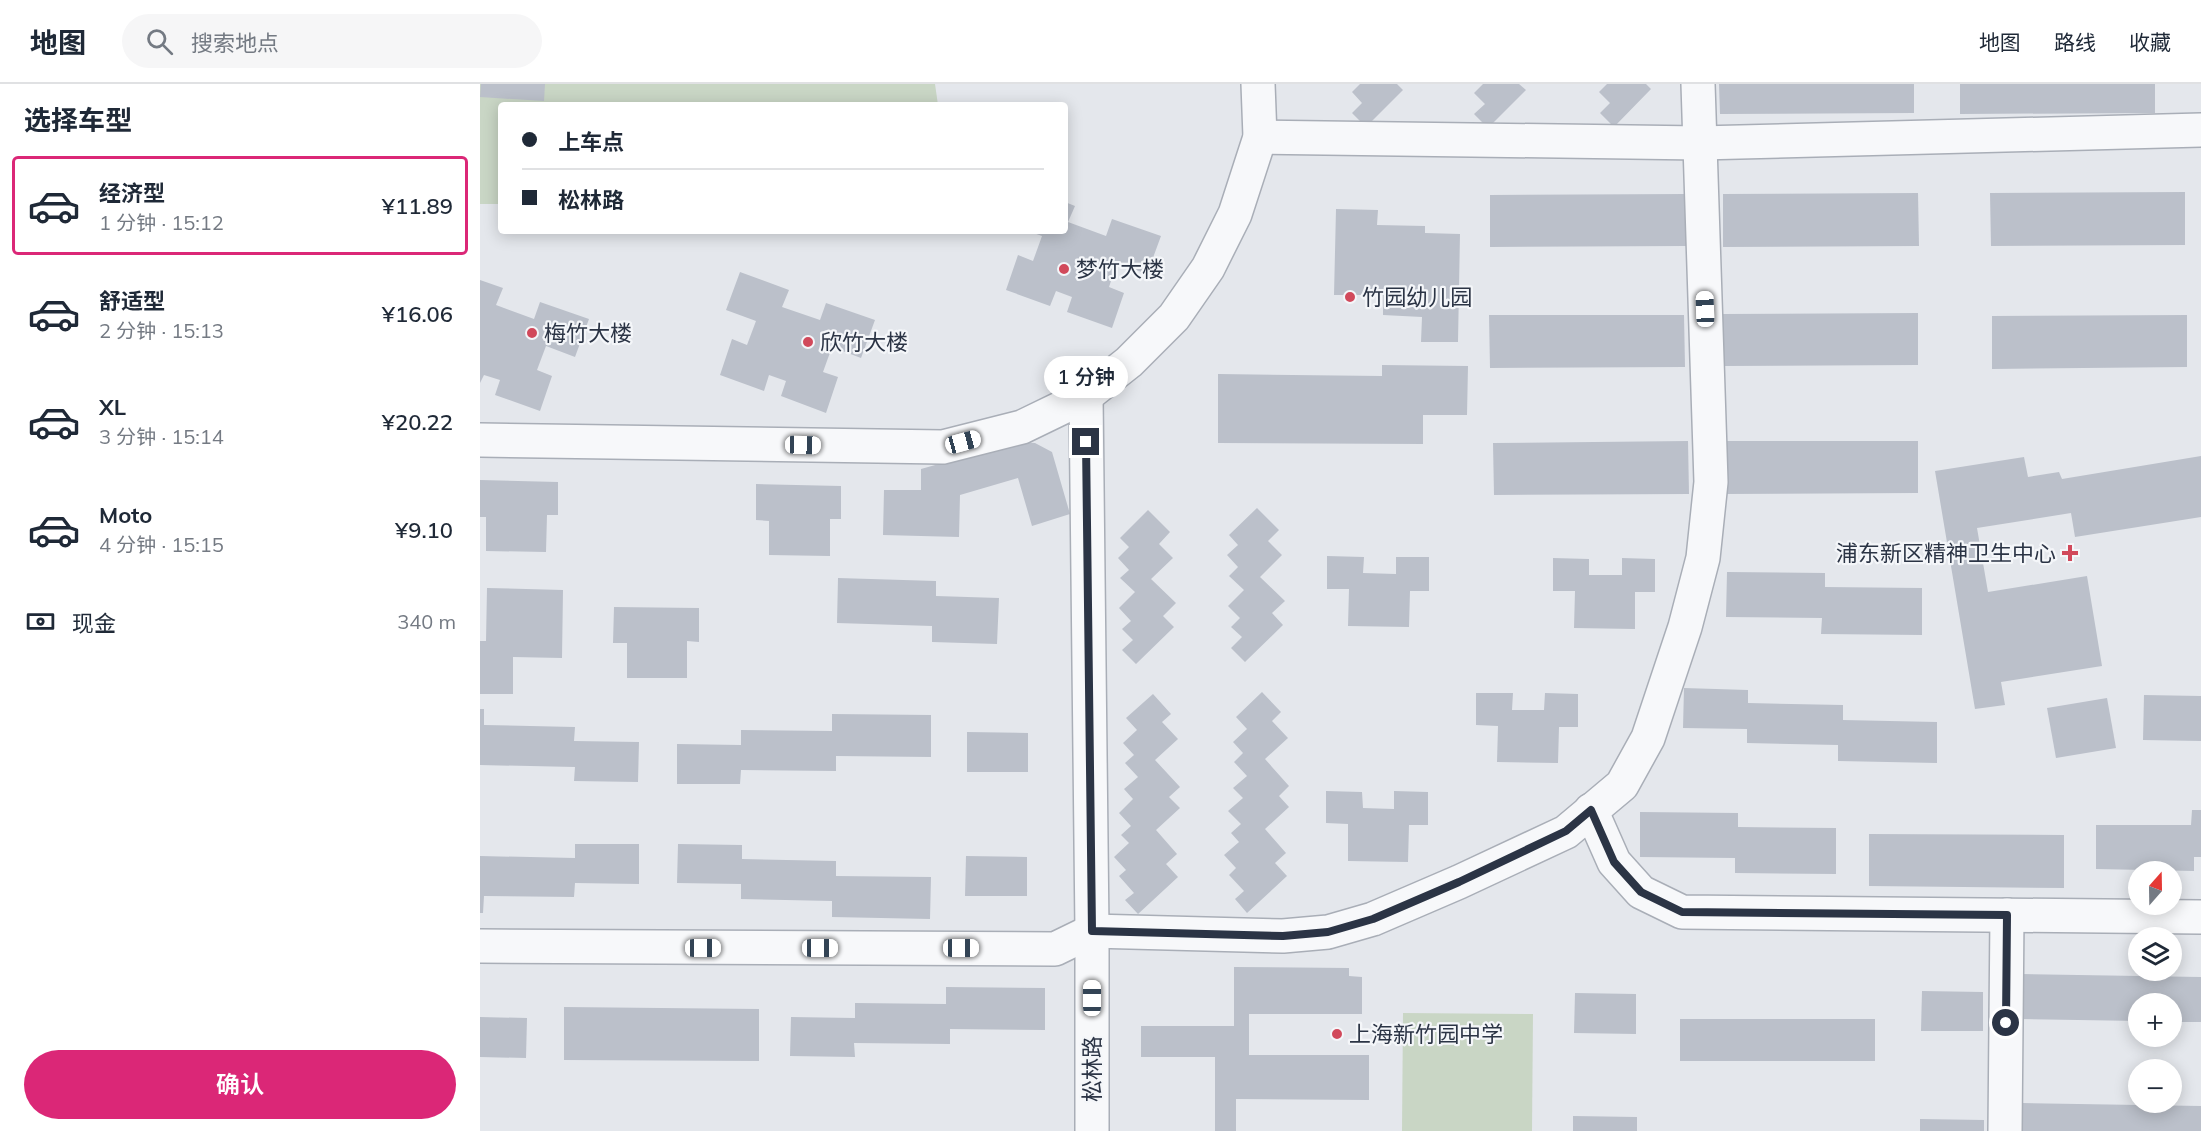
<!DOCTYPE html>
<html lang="zh">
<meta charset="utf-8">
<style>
:root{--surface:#fff;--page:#f6f6f7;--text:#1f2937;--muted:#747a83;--line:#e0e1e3;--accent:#db2777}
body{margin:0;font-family:Mulish,"Noto Sans SC",sans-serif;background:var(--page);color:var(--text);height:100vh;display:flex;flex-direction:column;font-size:22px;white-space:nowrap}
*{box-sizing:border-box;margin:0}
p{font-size:20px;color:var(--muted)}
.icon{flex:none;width:33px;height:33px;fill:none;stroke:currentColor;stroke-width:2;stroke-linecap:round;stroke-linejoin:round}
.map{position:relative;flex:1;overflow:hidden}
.details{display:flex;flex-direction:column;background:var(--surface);width:480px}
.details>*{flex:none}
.guide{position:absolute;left:18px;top:18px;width:570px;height:132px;border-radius:6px;box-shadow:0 3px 15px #0003;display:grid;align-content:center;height:132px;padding:0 24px;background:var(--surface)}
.needle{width:39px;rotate:20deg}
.controls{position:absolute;left:1648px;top:777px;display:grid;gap:12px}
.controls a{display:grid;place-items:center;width:54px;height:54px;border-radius:50%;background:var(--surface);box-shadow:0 3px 15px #0003;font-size:30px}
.end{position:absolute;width:27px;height:27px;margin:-14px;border:8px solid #2b3445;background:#fff;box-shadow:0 0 0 3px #fff}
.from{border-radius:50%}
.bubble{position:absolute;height:42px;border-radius:21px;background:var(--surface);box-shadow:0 3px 15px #0003;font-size:20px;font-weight:600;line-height:42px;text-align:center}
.car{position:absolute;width:18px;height:36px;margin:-18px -9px;border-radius:8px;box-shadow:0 0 4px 2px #0007;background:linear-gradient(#fff 24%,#345 0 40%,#fff 0 76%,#345 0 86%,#fff 0)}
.guide b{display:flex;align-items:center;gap:21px;height:57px;font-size:22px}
.guide b+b{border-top:2px solid var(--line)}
.guide i{width:15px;height:15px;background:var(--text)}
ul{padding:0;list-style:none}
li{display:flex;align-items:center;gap:18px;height:99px;margin:0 12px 9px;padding:0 12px;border:3px solid transparent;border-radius:6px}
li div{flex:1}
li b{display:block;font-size:22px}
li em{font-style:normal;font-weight:600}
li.active{border-color:var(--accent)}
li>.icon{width:54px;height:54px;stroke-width:1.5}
h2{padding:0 24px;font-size:27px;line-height:72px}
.pay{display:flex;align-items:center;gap:15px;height:66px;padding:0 24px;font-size:22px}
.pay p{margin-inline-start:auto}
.primary-button{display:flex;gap:12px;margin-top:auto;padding:12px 24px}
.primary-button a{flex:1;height:69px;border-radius:36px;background:var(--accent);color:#fff;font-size:24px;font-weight:600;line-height:69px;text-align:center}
header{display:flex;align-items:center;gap:36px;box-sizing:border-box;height:84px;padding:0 30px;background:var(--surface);border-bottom:2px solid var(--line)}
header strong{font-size:28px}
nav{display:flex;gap:33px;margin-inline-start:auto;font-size:21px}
.search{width:420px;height:54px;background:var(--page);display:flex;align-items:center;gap:15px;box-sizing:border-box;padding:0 21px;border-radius:33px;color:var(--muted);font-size:22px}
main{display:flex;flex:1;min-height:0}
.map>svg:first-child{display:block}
.green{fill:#c9d6c5}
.building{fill:#bbc0ca}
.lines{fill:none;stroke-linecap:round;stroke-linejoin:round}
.minor-casing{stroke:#a9aeb7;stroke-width:36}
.minor{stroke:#f7f8fa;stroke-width:33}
.route{stroke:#2b3445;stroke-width:8}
.poi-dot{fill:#d1495b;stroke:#f4f6f9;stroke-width:2}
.labels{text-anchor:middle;stroke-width:4.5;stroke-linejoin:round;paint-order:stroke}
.poi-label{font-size:22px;fill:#2b3445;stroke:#f4f6f9;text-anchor:start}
.street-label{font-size:22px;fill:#2b3445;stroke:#f4f6f9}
</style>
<header>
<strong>地图</strong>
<div class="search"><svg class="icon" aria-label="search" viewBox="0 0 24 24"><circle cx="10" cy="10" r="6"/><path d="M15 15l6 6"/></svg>搜索地点</div>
<nav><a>地图</a><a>路线</a><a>收藏</a></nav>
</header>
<main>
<section class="details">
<h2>选择车型</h2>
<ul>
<li class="active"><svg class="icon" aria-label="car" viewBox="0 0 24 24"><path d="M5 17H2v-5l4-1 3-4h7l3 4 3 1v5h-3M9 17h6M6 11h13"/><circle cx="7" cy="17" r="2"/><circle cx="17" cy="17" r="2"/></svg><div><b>经济型</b><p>1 分钟 · 15:12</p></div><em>¥11.89</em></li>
<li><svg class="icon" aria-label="car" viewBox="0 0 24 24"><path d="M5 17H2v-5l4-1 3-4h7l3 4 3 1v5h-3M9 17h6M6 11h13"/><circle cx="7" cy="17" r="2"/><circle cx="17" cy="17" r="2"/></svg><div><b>舒适型</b><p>2 分钟 · 15:13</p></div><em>¥16.06</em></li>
<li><svg class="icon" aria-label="car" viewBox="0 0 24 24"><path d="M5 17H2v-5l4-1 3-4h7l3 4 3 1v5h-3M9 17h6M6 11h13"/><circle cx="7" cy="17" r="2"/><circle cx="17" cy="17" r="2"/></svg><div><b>XL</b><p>3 分钟 · 15:14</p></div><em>¥20.22</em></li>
<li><svg class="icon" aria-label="car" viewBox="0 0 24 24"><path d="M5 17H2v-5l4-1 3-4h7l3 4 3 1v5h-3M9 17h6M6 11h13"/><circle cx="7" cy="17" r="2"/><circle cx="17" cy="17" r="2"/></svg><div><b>Moto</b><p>4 分钟 · 15:15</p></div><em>¥9.10</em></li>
</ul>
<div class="pay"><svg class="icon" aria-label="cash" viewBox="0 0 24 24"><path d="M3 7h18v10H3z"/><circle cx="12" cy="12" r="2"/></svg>现金<p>340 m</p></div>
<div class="primary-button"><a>确认</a></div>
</section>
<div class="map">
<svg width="1721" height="1047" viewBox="0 0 1721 1047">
<rect width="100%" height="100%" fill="#e4e7ec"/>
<g class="green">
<path d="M0 0H455L458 21H21V120H0Z"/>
<path d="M923 929 1053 930 1052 1047H922Z"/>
</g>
<g class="building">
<path d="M1 0H65L64 17 0 13Z"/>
<path d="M880 0H917L923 6 886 43 872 29 882 19 872 8Z"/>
<path d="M1003 0H1039L1046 6 1008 44 994 30 1005 20 994 9Z"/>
<path d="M1127 0H1166L1171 5 1134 43 1120 29 1130 19 1119 8Z"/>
<path d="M1239 0H1434V29L1240 30Z"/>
<path d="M1480 0H1675V29L1480 30Z"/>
<path d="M1705 108V161L1511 162 1510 109Z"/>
<path d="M1438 109 1439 162 1243 163V110Z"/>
<path d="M1205 110 1206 162 1010 163V111Z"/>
<path d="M585 118 595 122 588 138 626 152 632 135 681 152 667 190 637 179 629 203 644 209 632 244 587 228 592 213 576 207 570 222 526 206 538 171 553 177 562 152 548 147H585Z"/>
<path d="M856 125 898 126 897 141 945 142V149L980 150 978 258H941L942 233 903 231V211H854Z"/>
<path d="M260 188 309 206 302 223 340 236 346 219 395 236 381 274 352 263 343 288 358 293 346 329 301 312 306 297 289 291 284 307 240 291 252 255 267 261 276 237 246 226Z"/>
<path d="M0 196 23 204 16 221 54 235 60 218 109 235 95 273 66 262 57 286 72 292 60 327 15 311 20 296 4 291 0 299Z"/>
<path d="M1438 229V281L1243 282V230Z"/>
<path d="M1009 231H1204L1205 283 1010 284Z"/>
<path d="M1707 231V283L1512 285V232Z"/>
<path d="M902 281 988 282 987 331H943V360L738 359V290L902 292Z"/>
<path d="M1208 357 1209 410 1014 411 1013 359Z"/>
<path d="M1243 357H1438V409L1243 410Z"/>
<path d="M537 358 555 359 572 368 590 430 552 442 538 394 480 411 479 453 403 451 404 406H441V385Z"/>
<path d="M1721 372V433L1595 453 1591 429 1497 444 1508 508 1607 492 1622 582 1521 598 1525 621 1495 625 1455 387 1544 373 1548 393 1579 388 1582 395Z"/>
<path d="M0 396 78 398V431H67L66 468 6 467V433H0Z"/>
<path d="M276 400 361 402V435H350V472L289 471V437L276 436Z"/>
<path d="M777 424 799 446 788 457 802 471 780 493 805 517 792 529 803 541 765 578 751 564 762 553 751 543 760 534 748 522 764 506 749 492 758 483 747 471 758 461 749 451Z"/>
<path d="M668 426 690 448 679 460 693 474 671 495 696 519 683 532 694 543 656 580 642 566 653 556 642 545 651 537 639 524 655 508 640 494 649 486 638 474 649 463 640 454Z"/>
<path d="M847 472 884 473 883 489 916 490V473H949V507H930L929 543 868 542 869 505H847Z"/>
<path d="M1073 474 1109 475V491H1142V474L1175 475V508H1155V545L1094 544 1095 507H1073Z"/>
<path d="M1247 488 1345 489V503L1442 504V551L1341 550 1342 534 1246 533Z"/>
<path d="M358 494 456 497V512L519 514 517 560 452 558V542L357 539Z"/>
<path d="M7 504 83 506 82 574 33 573V610H0V557H6Z"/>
<path d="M134 523 219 524V558L207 557V594H147V559H133Z"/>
<path d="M1204 604 1268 606V619L1363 621V636L1457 638V679L1358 677V661L1267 659V645L1203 644Z"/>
<path d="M782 608 801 628 792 637 808 654 785 675 809 702 799 712 809 723 785 745 806 769 795 779 807 792 767 829 755 815 764 807 749 791 756 784 744 771 759 758 751 749 761 740 748 727 763 714 753 704 767 692 754 678 763 669 753 658 767 645 756 633Z"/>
<path d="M996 609H1033L1032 626H1064L1065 609 1098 610V643H1079L1078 679 1017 678 1018 642 996 641Z"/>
<path d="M673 610 691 630 682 638 698 655 675 676 700 703 689 713 700 724 676 746 697 770 686 780 698 793 658 830 645 816 654 809 639 792 646 786 634 773 649 759 641 751 651 742 639 729 653 715 644 705 658 693 645 679 654 671 643 659 657 646 646 634Z"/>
<path d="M1664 611 1721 612V657L1663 656Z"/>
<path d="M1627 614 1636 664 1576 674 1567 624Z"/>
<path d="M0 625H4V641L95 643 94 657 159 658 158 698 94 697 95 683 0 681Z"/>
<path d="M352 630 451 631V673L356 672V687L261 686 260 700H197V660L261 661V646L352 647Z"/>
<path d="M487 648 548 649V688H487Z"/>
<path d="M846 707 882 708 883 724 914 725V707L948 708V741H929L928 778 868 777V740L846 739Z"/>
<path d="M1712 726H1721V773H1714V787L1616 785V741H1711Z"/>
<path d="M1160 728 1258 729V743L1356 744V790L1255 789V774L1160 773Z"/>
<path d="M1389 750 1584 751V804L1389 802Z"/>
<path d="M95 760H159V800L95 799 94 813 4 812 3 829H0V772L95 774Z"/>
<path d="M198 760 262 761V775L356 777V792L451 793 450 835 352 833V817L261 815V800L197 799Z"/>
<path d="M486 772 547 773V812H485Z"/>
<path d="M754 883 869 884V892L882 893V930H769V971H889V1016L756 1015V1047H735V973H661V942H754Z"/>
<path d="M1542 890 1721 893V938H1692V920H1659V937L1541 935Z"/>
<path d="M466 903 565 904V946L470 945V960L374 959 375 973 310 972 311 933 375 934V919L466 920Z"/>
<path d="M1442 907 1503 908V947H1441Z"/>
<path d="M1095 909 1156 910V950L1094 949Z"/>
<path d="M84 923 279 925V977L84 976Z"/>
<path d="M0 933 47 934 46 974 0 973Z"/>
<rect x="1200" y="935" width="195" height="42"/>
<path d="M1542 1019 1721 1022V1047H1542Z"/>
<path d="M1093 1032 1157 1033V1047H1093Z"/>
<path d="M1440 1035 1504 1036V1047H1440Z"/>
</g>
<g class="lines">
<g class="minor-casing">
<g id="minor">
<path d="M780 53 1220 59 1721 46"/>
<path d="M606 312 612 847V1047"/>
<path d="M0 356 463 363 542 343 606 312 649 278 694 233 728 184 755 130 780 53 778 0"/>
<path d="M1111 726 1134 778 1161 808 1202 828 1721 833"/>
<path d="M0 862 575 865 612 847 803 852 848 848 893 835 979 798 1086 748 1142 701 1168 654 1205 543 1223 474 1231 398 1218 0"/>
<path d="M1525 1047 1527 831"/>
</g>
</g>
<use href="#minor" class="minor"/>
</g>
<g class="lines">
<path class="route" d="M606 358 612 847 803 852 848 848 893 835 979 798 1086 747 1111 726 1134 778 1161 808 1202 828 1527 831 1526 939"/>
</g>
<g class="poi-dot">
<circle cx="584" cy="185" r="6"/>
<circle cx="870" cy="213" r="6"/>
<circle cx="52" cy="249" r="6"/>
<circle cx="328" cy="258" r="6"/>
<path d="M1587 460h6v6h6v6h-6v6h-6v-6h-6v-6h6z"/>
<circle cx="857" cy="950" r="6"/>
</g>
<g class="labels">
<g class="poi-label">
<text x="596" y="193">梦竹大楼</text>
<text x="882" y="221">竹园幼儿园</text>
<text x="64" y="257">梅竹大楼</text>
<text x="340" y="266">欣竹大楼</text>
<text x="1576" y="477" text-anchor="end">浦东新区精神卫生中心</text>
<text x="869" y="958">上海新竹园中学</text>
</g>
<g class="street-label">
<text transform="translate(612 985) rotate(-90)" y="8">松林路</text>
</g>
</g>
</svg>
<div class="controls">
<a><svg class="needle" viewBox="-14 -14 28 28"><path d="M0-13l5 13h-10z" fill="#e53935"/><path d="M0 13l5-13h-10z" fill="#747a83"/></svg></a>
<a><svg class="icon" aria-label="layers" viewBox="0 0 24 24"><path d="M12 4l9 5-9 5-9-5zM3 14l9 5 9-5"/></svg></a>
<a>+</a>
<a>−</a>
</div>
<i class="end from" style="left:1526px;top:939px"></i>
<i class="end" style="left:606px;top:358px"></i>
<div class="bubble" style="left:564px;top:272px;width:84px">1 分钟</div>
<i class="car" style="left:1225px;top:225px;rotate:358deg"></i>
<i class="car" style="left:483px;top:358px;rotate:75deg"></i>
<i class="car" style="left:323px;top:361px;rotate:91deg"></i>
<i class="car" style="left:223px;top:864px;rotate:90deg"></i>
<i class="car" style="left:340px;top:864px;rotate:90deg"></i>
<i class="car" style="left:481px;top:864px;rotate:90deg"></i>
<i class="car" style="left:612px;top:914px;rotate:0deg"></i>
<div class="guide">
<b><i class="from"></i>上车点</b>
<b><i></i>松林路</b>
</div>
</div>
</main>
